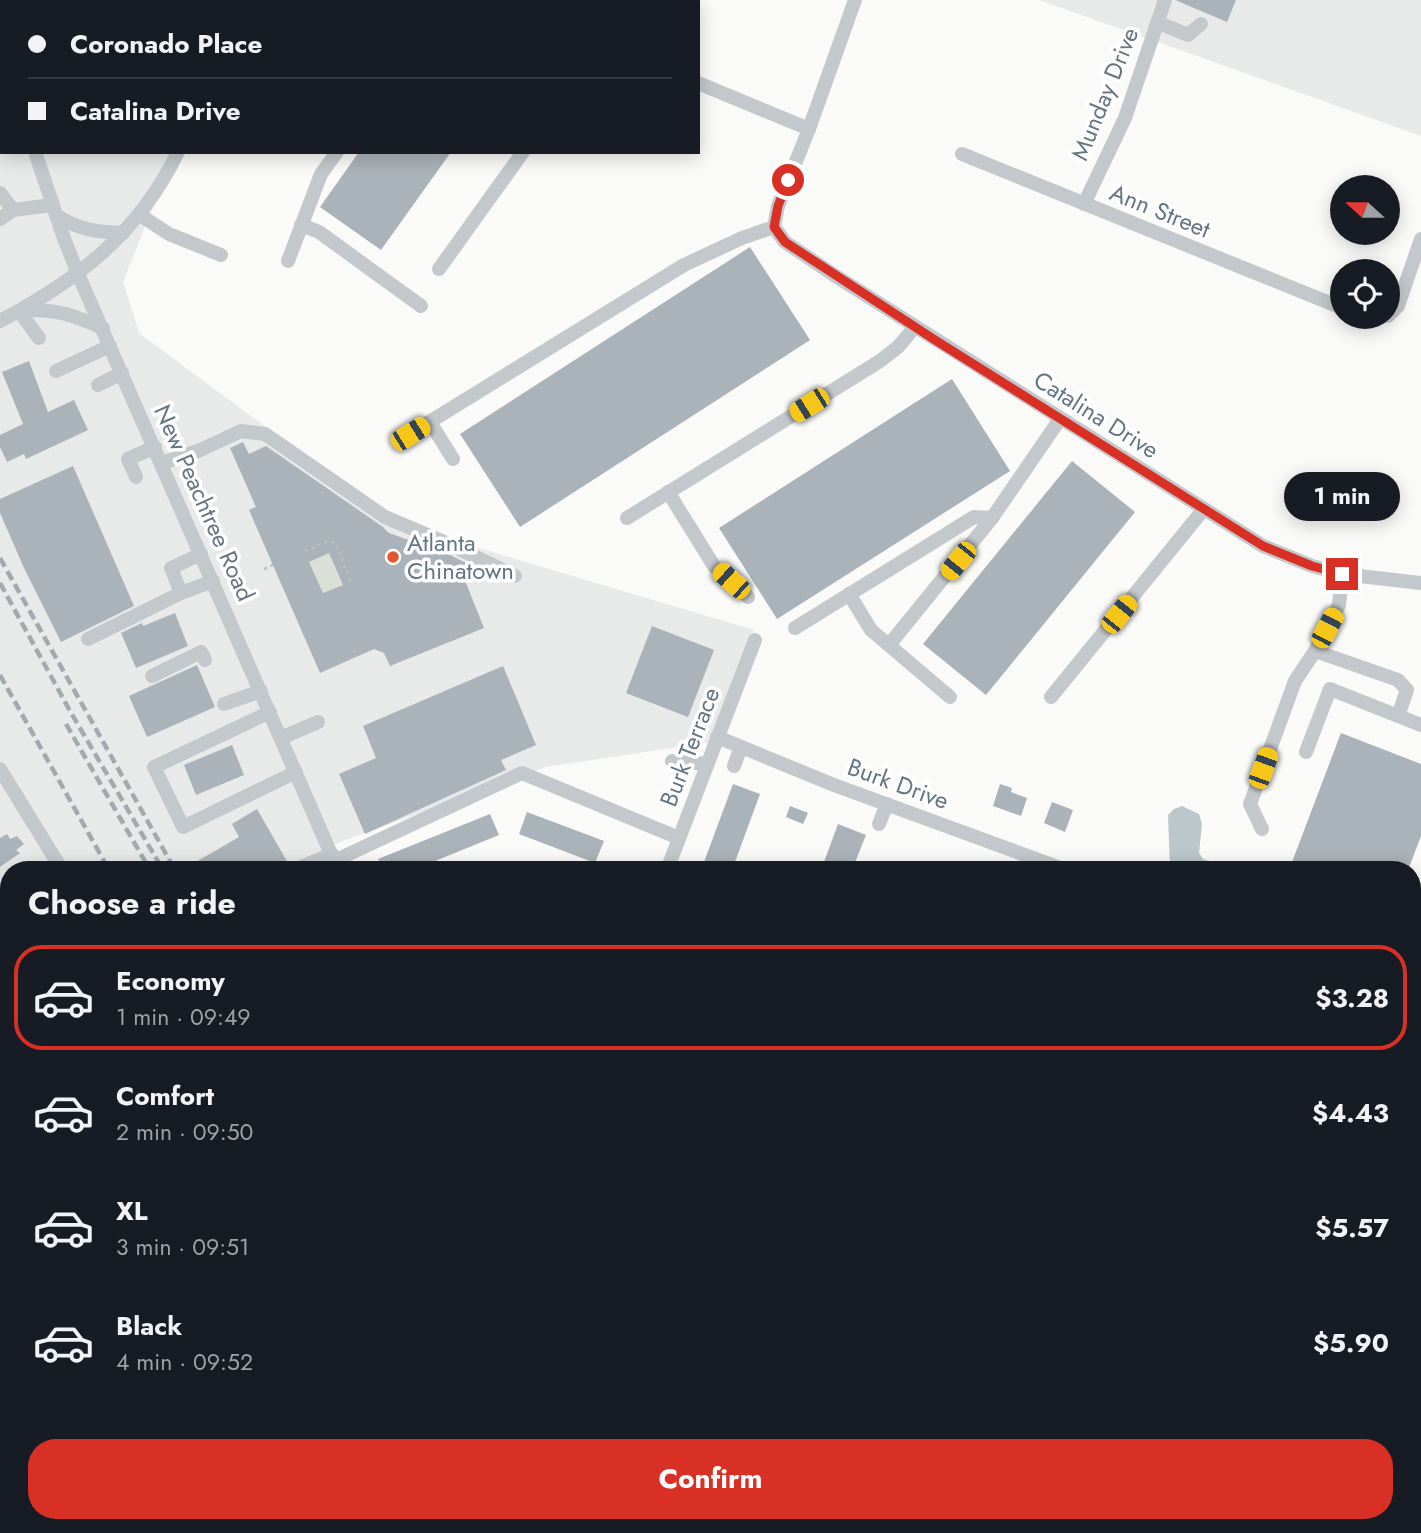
<!DOCTYPE html>
<meta charset="utf-8">
<style>
:root{--surface:#171b24;--page:#242831;--text:#f1f3f6;--muted:#9ea1a6;--line:#363941;--accent:#d93025}
body{margin:0;font-family:Jost,sans-serif;background:var(--page);color:var(--text);height:100vh;display:flex;flex-direction:column;font-size:26px;white-space:nowrap}
*{box-sizing:border-box;margin:0}
p{font-size:23px;color:var(--muted)}
.icon{flex:none;width:38px;height:38px;fill:none;stroke:currentColor;stroke-width:2;stroke-linecap:round;stroke-linejoin:round}
.map{position:relative;flex:1;overflow:hidden}
.sheet{position:absolute;left:0px;top:861px;width:1421px;height:672px;display:flex;flex-direction:column;background:var(--surface);border-radius:28px 28px 0 0;box-shadow:0 4px 18px #0003}
.sheet>*{flex:none}
.hud{position:absolute;left:0px;top:0px;width:700px;height:154px;box-shadow:0 4px 18px #0003;display:grid;align-content:center;height:154px;padding:0 28px;background:var(--surface)}
.needle{width:46px;rotate:291deg}
.controls{position:absolute;left:1330px;top:175px;display:grid;gap:14px}
.controls a{display:grid;place-items:center;width:70px;height:70px;border-radius:50%;background:var(--surface);box-shadow:0 4px 18px #0003;font-size:35px}
.end{position:absolute;width:32px;height:32px;margin:-16px;border:9px solid #d93025;background:#fff;box-shadow:0 0 0 4px #fff}
.from{border-radius:50%}
.bubble{position:absolute;height:49px;border-radius:24px;background:var(--surface);box-shadow:0 4px 18px #0003;font-size:23px;font-weight:700;line-height:49px;text-align:center}
.car{position:absolute;width:21px;height:42px;margin:-21px -10px;border-radius:9px;box-shadow:0 0 5px 2px #0007;background:linear-gradient(#f5c518 24%,#345 0 40%,#f5c518 0 76%,#345 0 86%,#f5c518 0)}
.hud b{display:flex;align-items:center;gap:24px;height:66px;font-size:26px}
.hud b+b{border-top:2px solid var(--line)}
.hud i{width:18px;height:18px;background:var(--text)}
ul{padding:0;list-style:none}
li{display:flex;align-items:center;gap:21px;height:105px;margin:0 14px 10px;padding:0 14px;border:4px solid transparent;border-radius:28px}
li div{flex:1}
li b{display:block;font-size:26px}
li em{font-style:normal;font-weight:700}
li.selected{border-color:var(--accent)}
li>.icon{width:63px;height:63px;stroke-width:1.5}
h2{padding:0 28px;font-size:32px;line-height:84px}
.button{display:flex;gap:14px;margin-top:auto;padding:14px 28px}
.button a{flex:1;height:80px;border-radius:28px;background:var(--accent);color:#fff;font-size:28px;font-weight:700;line-height:80px;text-align:center}
.map>svg:first-child{display:block}
.built{fill:#e8e9e9}
.green{fill:#dadfd7}
.water{fill:#bbc7cb}
.building{fill:#aab3b9;fill-rule:evenodd}
.lines{fill:none;stroke-linecap:round;stroke-linejoin:round}
.major-casing{stroke:#b5babe;stroke-width:21}
.path{stroke:#bbbfc2;stroke-width:2.5;stroke-dasharray:3.5 3.5;stroke-linecap:butt}
.minor{stroke:#c3c8cc;stroke-width:14}
.major{stroke:#fff;stroke-width:18}
.rail{stroke:#a2aab0;stroke-width:4.5;stroke-dasharray:10 5;stroke-linecap:butt}
.route{stroke:#d93025;stroke-width:9}
.poi-dot{fill:#e4572e;stroke:#fff;stroke-width:2.5}
.labels{text-anchor:middle;stroke-width:7;stroke-linejoin:round;paint-order:stroke}
.street-label{font-size:24px;fill:#657683;stroke:#fff}
.poi-label{font-size:24px;fill:#657683;stroke:#fff;text-anchor:start}
</style>
<div class="map">
<svg width="1421" height="1533" viewBox="0 0 1421 1533">
<rect width="100%" height="100%" fill="#fafaf8"/>
<g class="built">
<path d="M0 0H236L2 2V152H175L123 282 139 333 395 523 754 630 711 742 546 767 324 848 333 870H9V1385L0 1386Z"/>
<path d="M1039 0H1421V136L1259 78Z"/>
<path d="M1421 1074V1533H1246L1249 1524H1412V1096Z"/>
<path d="M637 1524H930L931 1533H641Z"/>
</g>
<path class="green" d="M329 553 343 585 326 592 322 591 309 562Z"/>
<path class="water" d="M1182 806 1199 814 1202 824 1199 853 1203 859 1225 866 1227 870H1170L1168 815 1174 809Z"/>
<g class="building">
<path d="M1175 0H1236L1227 22Z"/>
<path d="M359 152H451L381 250 320 207Z"/>
<path d="M750 247 810 340 520 527 460 434Z"/>
<path d="M29 361 48 412 74 400 88 430 26 459 24 454 7 462 0 447V435L23 424 2 372Z"/>
<path d="M952 379 1010 471 777 619 719 528Z"/>
<path d="M243 442 249 454 266 446 383 527 389 533 450 555 476 568 478 572 464 578 484 628 390 666 384 653 374 649 320 673 249 510 256 507 230 448ZM329 553 343 585 323 593 309 562Z"/>
<path d="M1072 461 1135 512 986 695 923 644Z"/>
<path d="M73 466 134 606 61 642 24 568 0 513V499Z"/>
<path d="M175 613 188 646 136 668 121 633 142 623 143 626Z"/>
<path d="M652 626 714 650 688 717 626 693Z"/>
<path d="M197 665 215 707 147 737 129 696Z"/>
<path d="M503 666 536 745 501 760 506 770 365 834 339 774 376 758 363 726Z"/>
<path d="M1341 733 1421 764V836L1408 870H1289Z"/>
<path d="M232 745 244 775 196 795 184 765Z"/>
<path d="M733 784 760 794 732 870H701Z"/>
<path d="M1000 784 1012 788 1011 792 1027 798 1021 816 993 806Z"/>
<path d="M1052 802 1073 810 1065 832 1044 823Z"/>
<path d="M790 806 808 813 803 824 786 817Z"/>
<path d="M257 809 292 870H182L239 837 232 824Z"/>
<path d="M527 812 604 841 595 863 519 834Z"/>
<path d="M490 814 499 835 413 870H383L378 859Z"/>
<path d="M838 824 866 835 852 870H821Z"/>
<path d="M7 834 10 839 17 836 24 844 16 850 20 853 0 867V838Z"/>
</g>
<g class="lines">
<g class="major-casing">
<g id="major">
<path d="M1412 962 1421 939"/>
<path d="M1412 1042 1421 1020"/>
<path d="M1194 1533 1198 1524"/>
<path d="M1224 1533 1228 1524"/>
</g>
</g>
<g class="path">
<path d="M305 551 328 541 336 544 351 582"/>
<path d="M264 569 273 565"/>
<path d="M0 1175 9 1170"/>
<path d="M304 1524 306 1533"/>
<path d="M360 1524 364 1533"/>
</g>
<g class="minor">
<path d="M33 0V2"/>
<path d="M487 0 492 2"/>
<path d="M0 2 2 14"/>
<path d="M239 2 240 0"/>
<path d="M439 2V0"/>
<path d="M1159 23 1188 35 1201 24"/>
<path d="M698 83 809 129"/>
<path d="M0 113 2 112"/>
<path d="M35 152 65 241 78 274 338 870"/>
<path d="M962 154 1342 308"/>
<path d="M0 193 13 210"/>
<path d="M1084 204 1125 118 1165 0"/>
<path d="M56 215C79 230 96 232 123 233"/>
<path d="M140 215 169 234 221 255"/>
<path d="M0 219 13 210 52 205"/>
<path d="M301 225 319 232 421 306"/>
<path d="M774 227 785 242 834 275 1263 546 1312 566 1342 574 1421 583"/>
<path d="M774 227 778 206 809 129 855 0"/>
<path d="M288 261 321 174 337 152"/>
<path d="M439 269 523 152"/>
<path d="M24 310C57 309 73 315 103 328"/>
<path d="M19 311 39 338"/>
<path d="M1388 316 1398 306 1421 239"/>
<path d="M0 321C79 279 138 234 178 152"/>
<path d="M56 371 110 346"/>
<path d="M98 385 122 373"/>
<path d="M430 422 453 459"/>
<path d="M410 434 684 265 742 238 774 227"/>
<path d="M162 463 198 451 241 431 265 434 385 517 451 545 515 576"/>
<path d="M136 477 128 459 155 447"/>
<path d="M668 492 714 566 748 597"/>
<path d="M627 518 880 361 898 347 915 327"/>
<path d="M181 593 213 581"/>
<path d="M849 594 871 630 950 697"/>
<path d="M795 628 974 517 992 518 1060 419"/>
<path d="M88 639 181 593 171 568 201 554"/>
<path d="M889 645 992 518"/>
<path d="M1315 651 1398 680 1407 690 1398 716"/>
<path d="M152 676 201 652 205 660"/>
<path d="M1051 697 1203 510"/>
<path d="M224 704 261 691"/>
<path d="M270 712 154 767 183 827 296 772"/>
<path d="M717 737 834 785 1066 870"/>
<path d="M281 738 318 722"/>
<path d="M1306 752 1330 689 1421 725"/>
<path d="M672 761 707 764"/>
<path d="M734 766 741 747"/>
<path d="M0 769 62 870"/>
<path d="M879 824 887 804"/>
<path d="M1262 829 1250 804 1295 681 1315 651 1339 605 1342 574"/>
<path d="M334 861 522 773 679 838"/>
<path d="M301 867 332 854"/>
<path d="M667 870 755 640"/>
<path d="M0 942 9 937"/>
<path d="M0 1147 9 1143"/>
<path d="M7 1247 9 1254"/>
<path d="M1412 1250 1421 1227"/>
<path d="M0 1329 3 1341"/>
<path d="M0 1465 9 1510"/>
<path d="M12 1524 13 1533"/>
<path d="M288 1524 289 1533"/>
<path d="M533 1524 535 1533"/>
<path d="M636 1524 640 1533"/>
<path d="M1180 1524 1184 1533"/>
<path d="M1304 1533 1308 1524"/>
</g>
<use href="#major" class="major"/>
<g class="rail">
<path d="M0 558 175 870"/>
<path d="M0 583 70 711 163 870"/>
<path d="M0 675 109 870"/>
<path d="M66 724 150 870"/>
<path d="M395 1524 398 1533"/>
<path d="M441 1524 444 1533"/>
<path d="M469 1524 471 1533"/>
</g>
</g>
<g class="lines">
<path class="route" d="M788 180 778 206 774 227 785 242 935 340 1263 546 1312 566 1342 574"/>
</g>
<circle class="poi-dot" cx="393" cy="557" r="7"/>
<g class="labels">
<g class="street-label">
<text transform="translate(1105 94) rotate(-68)" y="8">Munday Drive</text>
<text transform="translate(1160 211) rotate(22)" y="8">Ann Street</text>
<text transform="translate(1096 415) rotate(32)" y="8">Catalina Drive</text>
<text transform="translate(204 503) rotate(66)" y="8">New Peachtree Road</text>
<text transform="translate(690 747) rotate(-69)" y="8">Burk Terrace</text>
<text transform="translate(898 784) rotate(20)" y="8">Burk Drive</text>
</g>
<g class="poi-label">
<text x="407" y="551">Atlanta<tspan x="407" dy="28">Chinatown</tspan></text>
</g>
</g>
</svg>
<div class="controls">
<a><svg class="needle" viewBox="-14 -14 28 28"><path d="M0-13l5 13h-10z" fill="#e53935"/><path d="M0 13l5-13h-10z" fill="#9ea1a6"/></svg></a>
<a><svg class="icon" aria-label="locate" viewBox="0 0 24 24"><circle cx="12" cy="12" r="6"/><path d="M12 2v4M12 18v4M2 12h4M18 12h4"/></svg></a>
</div>
<i class="end from" style="left:788px;top:180px"></i>
<i class="end" style="left:1342px;top:574px"></i>
<div class="bubble" style="left:1284px;top:472px;width:116px">1 min</div>
<i class="car" style="left:809px;top:405px;rotate:238deg"></i>
<i class="car" style="left:410px;top:434px;rotate:58deg"></i>
<i class="car" style="left:958px;top:561px;rotate:219deg"></i>
<i class="car" style="left:731px;top:581px;rotate:312deg"></i>
<i class="car" style="left:1119px;top:614px;rotate:39deg"></i>
<i class="car" style="left:1327px;top:628px;rotate:28deg"></i>
<i class="car" style="left:1263px;top:768px;rotate:20deg"></i>
<div class="hud">
<b><i class="from"></i>Coronado Place</b>
<b><i></i>Catalina Drive</b>
</div>
<section class="sheet">
<h2>Choose a ride</h2>
<ul>
<li class="selected"><svg class="icon" aria-label="car" viewBox="0 0 24 24"><path d="M5 17H2v-5l4-1 3-4h7l3 4 3 1v5h-3M9 17h6M6 11h13"/><circle cx="7" cy="17" r="2"/><circle cx="17" cy="17" r="2"/></svg><div><b>Economy</b><p>1 min · 09:49</p></div><em>$3.28</em></li>
<li><svg class="icon" aria-label="car" viewBox="0 0 24 24"><path d="M5 17H2v-5l4-1 3-4h7l3 4 3 1v5h-3M9 17h6M6 11h13"/><circle cx="7" cy="17" r="2"/><circle cx="17" cy="17" r="2"/></svg><div><b>Comfort</b><p>2 min · 09:50</p></div><em>$4.43</em></li>
<li><svg class="icon" aria-label="car" viewBox="0 0 24 24"><path d="M5 17H2v-5l4-1 3-4h7l3 4 3 1v5h-3M9 17h6M6 11h13"/><circle cx="7" cy="17" r="2"/><circle cx="17" cy="17" r="2"/></svg><div><b>XL</b><p>3 min · 09:51</p></div><em>$5.57</em></li>
<li><svg class="icon" aria-label="car" viewBox="0 0 24 24"><path d="M5 17H2v-5l4-1 3-4h7l3 4 3 1v5h-3M9 17h6M6 11h13"/><circle cx="7" cy="17" r="2"/><circle cx="17" cy="17" r="2"/></svg><div><b>Black</b><p>4 min · 09:52</p></div><em>$5.90</em></li>
</ul>
<div class="button"><a>Confirm</a></div>
</section>
</div>
